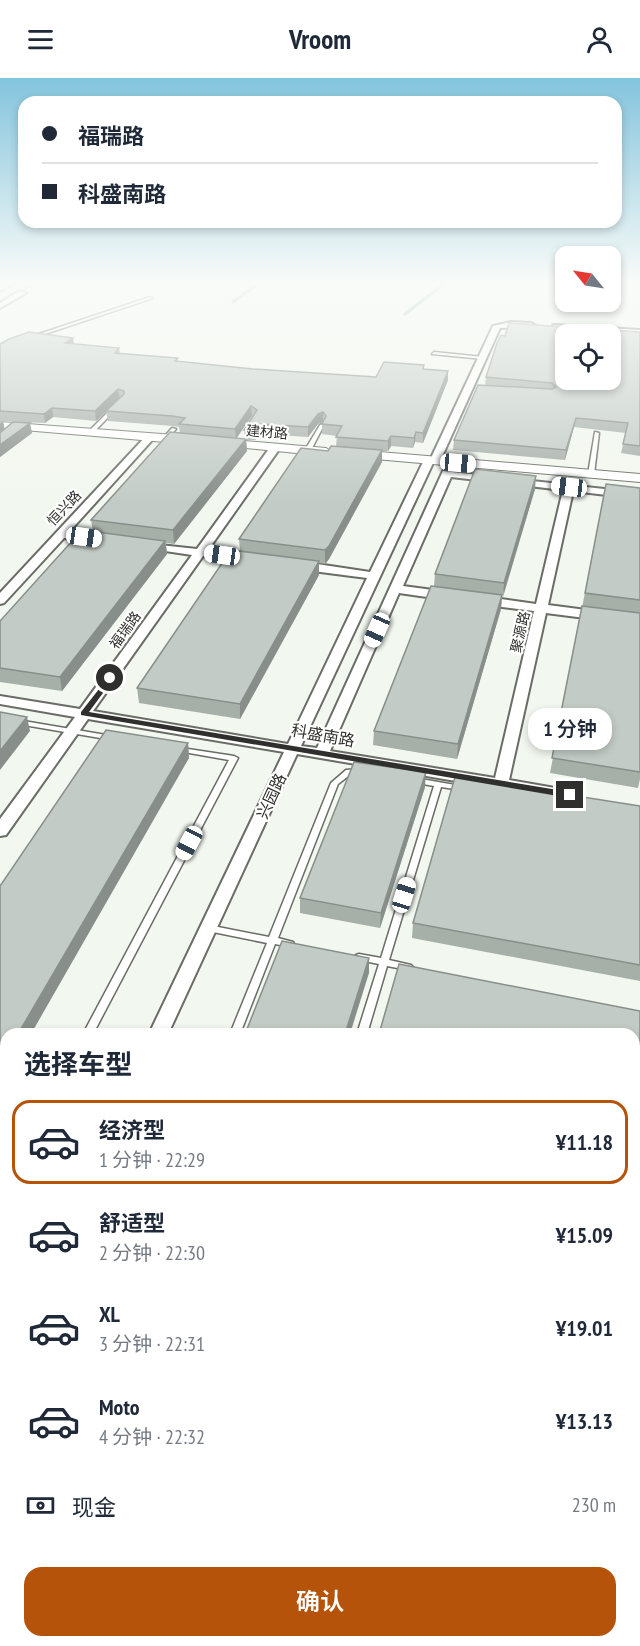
<!DOCTYPE html>
<html lang="zh">
<meta charset="utf-8">
<style>
:root{--surface:#fff;--page:#f6f6f7;--text:#1f2937;--muted:#747a83;--line:#e0e1e3;--accent:#b45309}
body{margin:0;font-family:"PT Sans Narrow","Noto Sans SC",sans-serif;background:var(--page);color:var(--text);height:100vh;display:flex;flex-direction:column;font-size:22px;white-space:nowrap}
*{box-sizing:border-box;margin:0}
p{font-size:20px;color:var(--muted)}
.icon{flex:none;width:33px;height:33px;fill:none;stroke:currentColor;stroke-width:2;stroke-linecap:round;stroke-linejoin:round}
.map{position:relative;flex:1;overflow:hidden}
.details{position:absolute;left:0px;top:950px;width:640px;height:620px;display:flex;flex-direction:column;background:var(--surface);border-radius:18px 18px 0 0;box-shadow:0 3px 9px #0003}
.details>*{flex:none}
.banner{position:absolute;left:18px;top:18px;width:604px;height:132px;border-radius:18px;box-shadow:0 3px 9px #0003;display:grid;align-content:center;height:132px;padding:0 24px;background:var(--surface)}
.needle{width:39px;rotate:300deg}
.tools{position:absolute;left:555px;top:168px;display:grid;gap:12px}
.tools a{display:grid;place-items:center;width:66px;height:66px;border-radius:12px;background:var(--surface);box-shadow:0 3px 9px #0003;font-size:30px}
.end{position:absolute;width:27px;height:27px;margin:-14px;border:8px solid #2f302d;background:#fff;box-shadow:0 0 0 3px #fff}
.from{border-radius:50%}
.bubble{position:absolute;height:42px;border-radius:18px;background:var(--surface);box-shadow:0 3px 9px #0003;font-size:20px;font-weight:600;line-height:42px;text-align:center}
.car{position:absolute;width:18px;height:36px;margin:-18px -9px;border-radius:8px;box-shadow:0 0 4px 2px #0007;background:linear-gradient(#fff 24%,#345 0 40%,#fff 0 76%,#345 0 86%,#fff 0)}
.banner b{display:flex;align-items:center;gap:21px;height:57px;font-size:22px}
.banner b+b{border-top:2px solid var(--line)}
.banner i{width:15px;height:15px;background:var(--text)}
ul{padding:0;list-style:none}
li{display:flex;align-items:center;gap:18px;height:84px;margin:0 12px 9px;padding:0 12px;border:3px solid transparent;border-radius:18px}
li div{flex:1}
li b{display:block;font-size:22px}
li em{font-style:normal;font-weight:600}
li.on{border-color:var(--accent)}
li>.icon{width:54px;height:54px;stroke-width:1.5}
h2{padding:0 24px;font-size:27px;line-height:72px}
.pay{display:flex;align-items:center;gap:15px;height:66px;padding:0 24px;font-size:22px}
.pay p{margin-inline-start:auto}
.primary-button{display:flex;gap:12px;margin-top:auto;padding:12px 24px}
.primary-button a{flex:1;height:69px;border-radius:18px;background:var(--accent);color:#fff;font-size:24px;font-weight:600;line-height:69px;text-align:center}
header{display:flex;justify-content:space-between;align-items:center;height:78px;padding:0 24px;background:var(--surface);font-size:27px;font-weight:600}
.map>svg:first-child{display:block}
.lines{fill:none;stroke-linecap:round;stroke-linejoin:round}
.stream{stroke:#70a89d;stroke-width:3}
.service-casing{stroke:#696d66;stroke-width:3}
.minor-casing{stroke:#696d66;stroke-width:4}
.tertiary-casing{stroke:#696d66;stroke-width:2}
.service{fill:#fff;fill-rule:evenodd}
.minor{fill:#fff;fill-rule:evenodd}
.tertiary{fill:#fff;fill-rule:evenodd}
.wall{fill:#a7afa9;fill-rule:evenodd}
.shaded-wall{fill:#888e8a}
.building{fill:#c2cbc5;stroke:#888e8a;stroke-width:1.5}
.route{fill:#2f302d}
.labels{text-anchor:middle;stroke-width:4.5;stroke-linejoin:round;paint-order:stroke}
.far-street-label{font-size:14px;fill:#2f302d;stroke:#fff}
.street-label{font-size:16px;fill:#2f302d;stroke:#fff}
</style>
<header><svg class="icon" aria-label="menu" viewBox="0 0 24 24"><path d="M4 6h16M4 12h16M4 18h16"/></svg>Vroom<svg class="icon" aria-label="person" viewBox="0 0 24 24"><circle cx="12" cy="8" r="4"/><path d="M4 21q1-7 8-7t8 7"/></svg></header>
<div class="map">
<svg width="640" height="1568" viewBox="0 0 640 1568">
<rect width="100%" height="100%" fill="#f2f7ef"/>
<g class="lines">
<g class="stream">
<path d="M0 214 17 205"/>
<path d="M17 214 36 205"/>
<path d="M233 224 259 205"/>
<path d="M405 236 445 205"/>
</g>
<g class="service-casing">
<g id="service">
<path d="M150 219 153 220 30 261 27 260Z"/>
<path d="M434 274 483 279 485 280 483 281 432 276Z"/>
<path d="M112 330 116 331 93 355H89V353Z"/>
<path d="M322 346 324 347 311 372 306 373 305 372 320 347Z"/>
<path d="M172 350 176 351 168 361H164V359Z"/>
<path d="M595 354 599 355 594 396 591 398 588 396Z"/>
<path d="M0 639 112 658 116 660 112 662 0 643Z"/>
<path d="M175 669 234 678 238 680 93 956H83L229 682 178 673 174 671Z"/>
<path d="M360 691H363L364 693 363 695 351 696 338 706 278 860 293 864 294 866 293 868 290 869 275 866 240 956H230L267 865 208 853 205 852 204 850 205 848 208 847 269 859 331 705 346 692Z"/>
<path d="M412 700H415L461 708 465 710 461 712 441 709 389 882 411 887 413 889 411 891 408 892 387 888 367 956H357L379 886 359 882 356 881 355 879 356 877 359 876 381 880 434 708 412 704 411 702Z"/>
<path d="M0 1030 6 1031V1039L0 1038Z"/>
<path d="M634 1214 640 1215V1227L634 1226Z"/>
<path d="M6 1387V1409L5 1413 0 1415V1393L1 1389Z"/>
<path d="M634 1447 640 1449V1463L634 1461Z"/>
</g>
</g>
<g class="minor-casing">
<g id="minor">
<path d="M19 213 26 215 0 230V225Z"/>
<path d="M511 244 531 245 535 247 531 249 500 250 440 383 433 385 301 668 317 670 443 393 640 415V421L573 413 548 527 640 539V547L546 535 509 702 555 710 563 715 555 720 297 676 168 956H149L284 674 88 641 6 757 0 758V741L75 639 0 626V618L80 631 192 477 145 470 139 467 141 465 197 471 271 368 275 367 280 370 208 472 248 477 254 481 248 485 203 478 93 633 288 666 367 500 297 491 291 487 297 483 370 494 424 382 431 380 493 248ZM451 399 563 412 536 526 479 518 473 522 479 526 534 533 495 700 330 673 399 515 448 522 454 518 448 514 403 508Z"/>
<path d="M556 247 640 252V256L553 251V247Z"/>
<path d="M147 357 155 359 69 454 103 459V463L64 460 4 525 0 526V515Z"/>
<path d="M6 1268V1303L0 1305V1270Z"/>
</g>
</g>
<g class="tertiary-casing">
<g id="tertiary">
<path d="M0 344 189 358 195 362 189 366 0 350Z"/>
<path d="M221 361 326 370 332 374 326 378 217 367 215 365Z"/>
<path d="M356 372 640 396V404L352 379 350 376Z"/>
<path d="M0 1131 6 1133V1157L0 1155Z"/>
<path d="M634 1313 640 1314V1344L634 1343Z"/>
</g>
</g>
<use href="#service" class="service"/>
<use href="#minor" class="minor"/>
<use href="#tertiary" class="tertiary"/>
</g>
<g class="wall">
<path d="M640 254V378L621 375 626 355 574 349 565 382 453 372 454 362 485 307 486 299 505 258 566 302Z"/>
<path d="M73 260 74 266 119 270 120 275 178 283 253 291 376 299 424 291 448 302 423 365 415 364 413 370 391 368 388 373H382V384L329 481 325 486 319 485V497L240 641 139 625 137 610 240 473 239 461 328 373 336 368 337 358 322 356V346L323 344 318 346 308 359 260 356 255 362H246L247 373 174 466 166 465 167 476 62 613 0 604V543L93 453 91 442 180 355 179 349 173 348 108 343 106 333 109 330 96 343 53 339 45 345 1 343H3L4 351 32 355 0 379V266ZM252 338 253 339 244 352 245 361 236 360Z"/>
<path d="M606 406 640 410V701L638 710 550 695Z"/>
<path d="M535 411 502 519 501 531 457 681 373 667 374 653 434 508 435 496Z"/>
<path d="M188 665 189 680 6 956V998L0 996V808Z"/>
<path d="M425 709 380 850 300 835V820Z"/>
<path d="M640 728V903L412 860 413 845Z"/>
<path d="M640 933V1181L634 1180V956Z"/>
</g>
<g class="shaded-wall">
<path d="M73 260 74 269 65 265Z"/>
<path d="M448 293V302L423 365V355Z"/>
<path d="M118 311 120 321 96 343 95 333Z"/>
<path d="M251 328 252 338 236 361 235 351Z"/>
<path d="M52 330 53 339 45 345 44 336Z"/>
<path d="M323 334V344L318 346 308 359V349L318 336Z"/>
<path d="M576 340 574 349 565 382 566 372Z"/>
<path d="M3 343 5 353 0 358V346Z"/>
<path d="M30 345 32 355 0 379V367Z"/>
<path d="M260 346V356L255 362 254 352Z"/>
<path d="M416 354 415 364 413 370 414 360Z"/>
<path d="M391 358V368L388 373V363Z"/>
<path d="M246 361 247 373 174 466 173 452Z"/>
<path d="M382 372V384L329 481 325 486V472Z"/>
<path d="M536 398 535 411 503 519 504 505Z"/>
<path d="M165 463 167 476 62 613 60 599Z"/>
<path d="M319 483V497L240 641V626Z"/>
<path d="M502 517 501 531 457 681 458 666Z"/>
<path d="M27 639 30 653 0 692V673Z"/>
<path d="M188 665 189 680 31 956H18Z"/>
<path d="M426 694 425 709 380 850 381 835Z"/>
<path d="M369 880V895L350 956H345Z"/>
<path d="M6 976V995L2 983Z"/>
</g>
<g class="building">
<path d="M509 245 579 250 578 256H566V302H610V261L612 252 640 254V368L623 366 628 345 576 340 566 372 454 362 478 307 552 311 556 309 552 305 486 299 497 265 501 257 505 258Z"/>
<path d="M29 254 73 260 65 265 119 270 115 275 178 280 175 283 253 291 376 299 384 284 424 287 423 291 448 293 423 355 416 354 414 360 391 358 388 363 336 359 342 348 322 346 326 338 323 334 318 336 308 349 260 346 254 352H244L257 332 251 328 235 351 179 346 185 340 172 338 106 333 124 316V313L118 311 95 333 52 330 44 336 0 333V266L9 261Z"/>
<path d="M13 344 30 345 0 367V355Z"/>
<path d="M170 354 246 361 173 452 91 442Z"/>
<path d="M331 368 382 372 329 468 325 472 239 461 301 370 328 373Z"/>
<path d="M475 391 536 398 504 505 435 496Z"/>
<path d="M606 406 640 410V522L585 515Z"/>
<path d="M82 452 165 463 60 599 0 590V543Z"/>
<path d="M231 472 319 483 240 626 137 610Z"/>
<path d="M431 508 502 517 458 666 374 653Z"/>
<path d="M582 528 640 535V694L552 680Z"/>
<path d="M0 634 27 639 0 673Z"/>
<path d="M106 652 188 665 18 956H6V976L2 983 0 982V808Z"/>
<path d="M354 684 426 694 381 835 300 820Z"/>
<path d="M455 699 640 728V887L413 845Z"/>
<path d="M282 863 369 880 345 956H245Z"/>
<path d="M399 886 640 933V1166L634 1165V956H379Z"/>
<path d="M6 1430V1563H309L308 1568H0V1444Z"/>
<path d="M634 1536 640 1537V1568H392L393 1563H634Z"/>
</g>
<linearGradient id="sky" x2="0" y2="1"><stop stop-color="#83c4dd"/><stop offset="0.48" stop-color="#f9fbf8"/><stop offset="1" stop-color="#f9fbf8" stop-opacity="0"/></linearGradient>
<rect width="640" height="425" fill="url(#sky)"/>
<path class="route" d="M110 597 114 600 89 634 570 714 575 717 570 720 81 637V634Z"/>
<g class="labels">
<g class="far-street-label">
<text transform="translate(267 354) rotate(5)" y="5">建材路</text>
<text transform="translate(64 430) rotate(-47)" y="5">恒兴路</text>
<text transform="translate(125 552) rotate(-54)" y="5">福瑞路</text>
<text transform="translate(520 554) rotate(-77)" y="5">聚源路</text>
</g>
<g class="street-label">
<text transform="translate(323 657) rotate(10)" y="6">科盛南路</text>
<text transform="translate(271 718) rotate(-65)" y="6">兴园路</text>
</g>
</g>
</svg>
<div class="tools">
<a><svg class="needle" viewBox="-14 -14 28 28"><path d="M0-13l5 13h-10z" fill="#e53935"/><path d="M0 13l5-13h-10z" fill="#747a83"/></svg></a>
<a><svg class="icon" aria-label="locate" viewBox="0 0 24 24"><circle cx="12" cy="12" r="6"/><path d="M12 2v4M12 18v4M2 12h4M18 12h4"/></svg></a>
</div>
<i class="end from" style="left:110px;top:600px"></i>
<i class="end" style="left:570px;top:717px"></i>
<div class="bubble" style="left:528px;top:630px;width:84px">1 分钟</div>
<i class="car" style="left:458px;top:385px;rotate:95deg"></i>
<i class="car" style="left:569px;top:409px;rotate:277deg"></i>
<i class="car" style="left:84px;top:459px;rotate:98deg"></i>
<i class="car" style="left:222px;top:477px;rotate:278deg"></i>
<i class="car" style="left:377px;top:552px;rotate:204deg"></i>
<i class="car" style="left:189px;top:765px;rotate:208deg"></i>
<i class="car" style="left:404px;top:817px;rotate:17deg"></i>
<div class="banner">
<b><i class="from"></i>福瑞路</b>
<b><i></i>科盛南路</b>
</div>
<section class="details">
<h2>选择车型</h2>
<ul>
<li class="on"><svg class="icon" aria-label="car" viewBox="0 0 24 24"><path d="M5 17H2v-5l4-1 3-4h7l3 4 3 1v5h-3M9 17h6M6 11h13"/><circle cx="7" cy="17" r="2"/><circle cx="17" cy="17" r="2"/></svg><div><b>经济型</b><p>1 分钟 · 22:29</p></div><em>¥11.18</em></li>
<li><svg class="icon" aria-label="car" viewBox="0 0 24 24"><path d="M5 17H2v-5l4-1 3-4h7l3 4 3 1v5h-3M9 17h6M6 11h13"/><circle cx="7" cy="17" r="2"/><circle cx="17" cy="17" r="2"/></svg><div><b>舒适型</b><p>2 分钟 · 22:30</p></div><em>¥15.09</em></li>
<li><svg class="icon" aria-label="car" viewBox="0 0 24 24"><path d="M5 17H2v-5l4-1 3-4h7l3 4 3 1v5h-3M9 17h6M6 11h13"/><circle cx="7" cy="17" r="2"/><circle cx="17" cy="17" r="2"/></svg><div><b>XL</b><p>3 分钟 · 22:31</p></div><em>¥19.01</em></li>
<li><svg class="icon" aria-label="car" viewBox="0 0 24 24"><path d="M5 17H2v-5l4-1 3-4h7l3 4 3 1v5h-3M9 17h6M6 11h13"/><circle cx="7" cy="17" r="2"/><circle cx="17" cy="17" r="2"/></svg><div><b>Moto</b><p>4 分钟 · 22:32</p></div><em>¥13.13</em></li>
</ul>
<div class="pay"><svg class="icon" aria-label="cash" viewBox="0 0 24 24"><path d="M3 7h18v10H3z"/><circle cx="12" cy="12" r="2"/></svg>现金<p>230 m</p></div>
<div class="primary-button"><a>确认</a></div>
</section>
</div>
